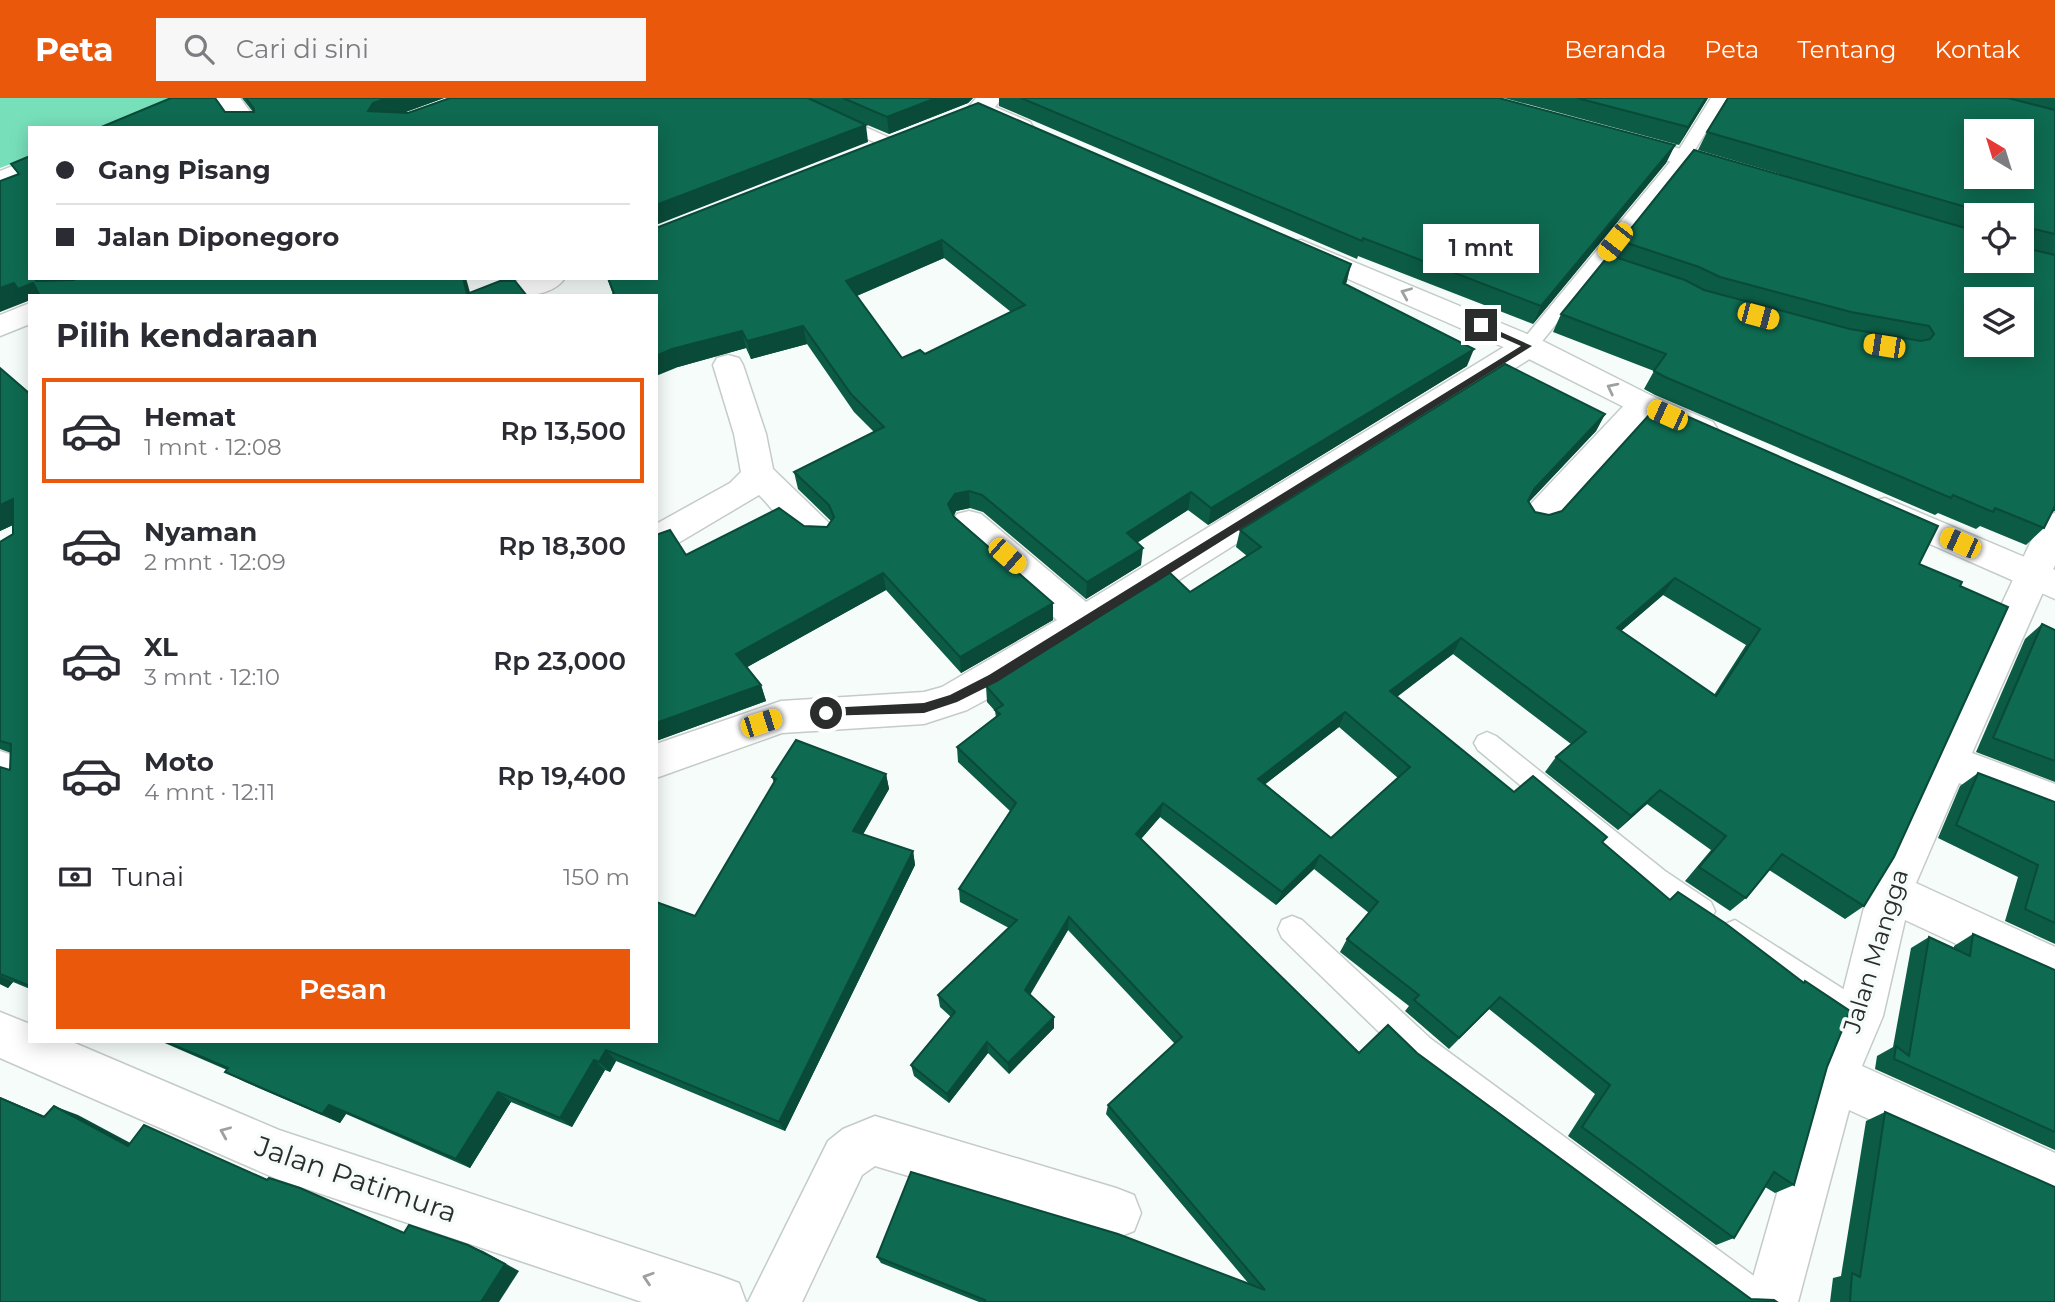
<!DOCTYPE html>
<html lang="id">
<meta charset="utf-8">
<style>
:root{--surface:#fff;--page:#f7f7f7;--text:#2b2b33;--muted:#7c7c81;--line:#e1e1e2;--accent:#ea580c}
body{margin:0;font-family:Montserrat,sans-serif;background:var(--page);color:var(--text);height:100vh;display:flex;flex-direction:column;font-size:26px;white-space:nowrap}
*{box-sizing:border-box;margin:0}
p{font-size:23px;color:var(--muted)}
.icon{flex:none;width:38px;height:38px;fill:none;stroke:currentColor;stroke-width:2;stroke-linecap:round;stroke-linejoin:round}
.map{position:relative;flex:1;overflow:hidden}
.side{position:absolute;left:28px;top:196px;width:630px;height:749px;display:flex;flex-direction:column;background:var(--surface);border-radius:0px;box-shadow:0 4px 18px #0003}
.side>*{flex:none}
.banner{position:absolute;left:28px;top:28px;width:630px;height:154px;border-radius:0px;box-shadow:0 4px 18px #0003;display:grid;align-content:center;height:154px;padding:0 28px;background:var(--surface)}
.needle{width:46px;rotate:322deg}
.buttons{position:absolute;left:1964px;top:21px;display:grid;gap:14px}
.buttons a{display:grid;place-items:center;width:70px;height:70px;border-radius:0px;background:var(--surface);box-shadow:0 4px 18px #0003;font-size:35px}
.end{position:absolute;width:32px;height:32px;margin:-16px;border:9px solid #2a2d2b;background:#fff;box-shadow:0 0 0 4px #fff}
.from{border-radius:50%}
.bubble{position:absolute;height:49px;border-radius:0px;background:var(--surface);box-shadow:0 4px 18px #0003;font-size:23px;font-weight:600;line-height:49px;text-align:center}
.car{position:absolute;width:21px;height:42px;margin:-21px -10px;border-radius:9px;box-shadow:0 0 5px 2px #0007;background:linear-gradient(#f5c518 24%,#345 0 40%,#f5c518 0 76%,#345 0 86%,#f5c518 0)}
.banner b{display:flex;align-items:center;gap:24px;height:66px;font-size:26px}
.banner b+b{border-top:2px solid var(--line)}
.banner i{width:18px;height:18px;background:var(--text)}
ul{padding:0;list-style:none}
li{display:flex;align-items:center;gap:21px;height:105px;margin:0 14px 10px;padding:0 14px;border:4px solid transparent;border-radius:0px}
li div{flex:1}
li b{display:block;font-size:26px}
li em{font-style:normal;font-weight:600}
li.active{border-color:var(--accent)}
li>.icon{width:63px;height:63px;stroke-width:1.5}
h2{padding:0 28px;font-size:32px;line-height:84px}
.pay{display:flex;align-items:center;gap:18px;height:77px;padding:0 28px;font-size:26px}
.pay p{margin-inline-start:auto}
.button{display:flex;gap:14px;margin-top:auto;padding:14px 28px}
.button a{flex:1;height:80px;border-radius:0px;background:var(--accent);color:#fff;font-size:28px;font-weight:600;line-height:80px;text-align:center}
header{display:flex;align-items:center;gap:42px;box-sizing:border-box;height:98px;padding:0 35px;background:var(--accent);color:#fff}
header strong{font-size:33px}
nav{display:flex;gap:38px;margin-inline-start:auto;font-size:24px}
.search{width:490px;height:63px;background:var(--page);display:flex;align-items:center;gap:18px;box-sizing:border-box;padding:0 24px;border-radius:0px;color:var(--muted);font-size:26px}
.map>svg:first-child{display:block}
.water{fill:#77e0ba}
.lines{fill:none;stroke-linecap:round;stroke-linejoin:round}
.service-casing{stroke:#c4cbc8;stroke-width:3}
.minor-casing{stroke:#c4cbc8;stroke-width:3}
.tertiary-casing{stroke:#c4cbc8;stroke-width:3}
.trunk-casing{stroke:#c4cbc8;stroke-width:3}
.service{fill:#fff;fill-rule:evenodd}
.minor{fill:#fff;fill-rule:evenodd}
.tertiary{fill:#fff;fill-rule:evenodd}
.trunk{fill:#fff;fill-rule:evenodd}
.wall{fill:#0c5b45;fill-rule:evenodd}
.shaded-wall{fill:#0a4a38}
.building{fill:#0e6a50;stroke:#0a4a38;stroke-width:2;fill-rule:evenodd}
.oneway{stroke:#9fa0a0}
.route{fill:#2a2d2b}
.labels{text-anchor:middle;stroke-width:7;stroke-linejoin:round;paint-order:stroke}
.street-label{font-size:24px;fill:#2a2d2b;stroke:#f5fcf9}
.near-street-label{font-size:28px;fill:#2a2d2b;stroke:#f5fcf9}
</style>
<header>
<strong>Peta</strong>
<div class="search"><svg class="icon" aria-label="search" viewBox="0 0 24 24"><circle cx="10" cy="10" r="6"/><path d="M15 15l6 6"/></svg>Cari di sini</div>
<nav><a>Beranda</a><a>Peta</a><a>Tentang</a><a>Kontak</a></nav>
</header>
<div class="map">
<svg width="2055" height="1204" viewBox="0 0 2055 1204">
<rect width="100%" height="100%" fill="#f5fcf9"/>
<path class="water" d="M0 0H182L105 30H30V59L0 70Z"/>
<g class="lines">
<g class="service-casing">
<g id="service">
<path d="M779 0H800L899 44 901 47 893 52 887 50Z"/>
<path d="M1711 0H1727L1688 63 1535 252H1521L1518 248 1521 244 1675 58Z"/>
<path d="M1487 634 1496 638 1665 773 1711 804 1715 813 1711 822 1701 826 1645 791 1478 652 1474 645 1478 638Z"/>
<path d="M0 653 30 663V685L0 675Z"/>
<path d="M1292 818 1302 822 1431 941 1773 1192 1778 1204H1733L1409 963 1282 840 1278 831 1282 822Z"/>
<path d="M1735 822 1870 908 1875 918 1870 928 1860 932 1850 928 1725 844 1721 835 1725 826Z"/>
</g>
</g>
<g class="minor-casing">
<g id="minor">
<path d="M216 0H240L262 30H237Z"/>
<path d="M1619 34 1746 69 1750 74 1746 79 1737 82 1610 47 1606 42 1610 37Z"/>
<path d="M30 61V79L0 91V73Z"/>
<path d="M30 205V226L0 238V217Z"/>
<path d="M1528 238 1539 241 1543 248 1539 255 1006 591 967 612 924 626 782 635 656 680V646L781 603 924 594 942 589 1057 522 957 434 952 425 957 416 969 413 981 416 1086 504 1517 241Z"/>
<path d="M728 257 739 260 743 267 766 336 773 371 830 426 835 435 830 444C801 453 778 416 759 397L668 451 656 455V426L730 385 741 374 734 336 713 267 717 260Z"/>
<path d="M1643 295 1654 299 1659 306 1654 313 1551 428 1539 431 1527 428 1522 419 1527 410 1632 299Z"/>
<path d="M2055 415V467L1972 655 2055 686V722L1959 685 1916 785 2055 849V892L1905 822 1883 918 1862 968 2055 1055V1106L1849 1012 1798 1204H1746L1810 980 1837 917 1868 794 2038 428 2043 419Z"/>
<path d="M875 1018 1116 1090 1134 1097 1141 1115 1134 1133 1116 1140 875 1068 862 1077 802 1204H748L828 1043 843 1031Z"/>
</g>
</g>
<g class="tertiary-casing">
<g id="tertiary">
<path d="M524 180H565C550 202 512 198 489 198L493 192Z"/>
<path d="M0 914 30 926V943H70L279 1032 720 1178 739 1185 746 1204H642L277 1081 0 960Z"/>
</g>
</g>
<g class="trunk-casing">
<g id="trunk">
<path d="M976 0H1002L995 9 1030 24 1033 29 1030 34 1021 36 970 16 967 11Z"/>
<path d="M1301 142 1539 241 1654 299 1713 324 1718 332 1713 340 1702 343 1632 313 1517 255 1291 156 1287 150 1291 144Z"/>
<path d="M1885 400 2055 472V501L1873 421 1868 412 1873 403Z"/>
</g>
</g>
<use href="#service" class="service"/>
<use href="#minor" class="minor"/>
<use href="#tertiary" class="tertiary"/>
<use href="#trunk" class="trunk"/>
</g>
<g class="wall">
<path d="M242 0H444L403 15H408L450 0H973L968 5 889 36 858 23 868 44 656 30 225 14H253Z"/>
<path d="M999 0H1499L1675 47 1666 65 1533 226 1358 158 1357 161 999 8Z"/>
<path d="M1504 0H1708L1679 47Z"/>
<path d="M1728 0H2055V413L2052 414 2044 430 2026 447 1980 428 1976 431 1938 415 1935 417 1655 297 1644 291 1654 273 1553 234 1561 216 1613 158 1621 143 1926 119 1698 52 1707 34ZM1976 117H2021L1976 163Z"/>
<path d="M978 5 1347 183 1345 187 1467 268 1208 427 1188 412 1137 445 1141 467 1086 501 983 414 970 410 956 413 954 418 1053 505V522L961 575 886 492 747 569 761 587 766 603 656 643 686 457 804 428 827 429 831 423 798 391 794 374 874 334 854 314 807 246 751 261 746 250 678 269 613 196 607 180H656ZM944 160 1011 214 925 256 902 260 857 198Z"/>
<path d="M0 270 30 296V891L13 884 8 890 0 886V669L10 672 11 655 0 651V444L13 436V427L0 433Z"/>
<path d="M1605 316 1596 333 1529 404 1535 414 1549 417 1919 466 1864 808 1845 821 1769 772 1746 800 1730 813 1685 783 1711 752 1647 706 1618 732 1545 674 1556 659 1571 646 1453 556 1397 599 1514 694 1602 745 1669 802 1678 794 1803 885 1805 883 1827 969 1794 1087 1775 1095 1765 1089 1734 1140 1716 1147 1568 1038 1595 996 1489 911 1449 951 1405 913 1409 908 1340 854 1347 841 1369 815 1314 771 1276 807 1160 719 1141 741 1359 955H1417L1751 1201 1777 1204H979L881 1165 877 1159 1249 1186 1106 1016 1108 1007 1175 946 1068 832 1030 896 1054 919V930L1009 976 988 955 949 1005 914 978 911 967 951 919 940 909 938 897 1009 830 960 804 959 791 1010 713 958 664 957 649 996 619 995 613 987 604 986 588 1190 494 1247 458 1236 449 1240 432ZM1663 497 1746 547 1714 597 1621 533ZM1339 629 1398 680 1331 740 1265 686Z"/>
<path d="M2042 526 2055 532V684L1976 654 2025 541Z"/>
<path d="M1978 675 2055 704V846L2005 823 2018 779 1938 740 1960 688Z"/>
<path d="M886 676 889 691 863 736 913 753 915 767 785 1033 616 963 610 974 605 972 572 1029 511 1004 470 1070 346 1016 340 1025 245 984 225 974 227 972 160 943H656L695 818 774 685 772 679Z"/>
<path d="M1973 836 2055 872V1052L1875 971 1877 958 1893 949 1911 850 1929 839 1954 850V848Z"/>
<path d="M1885 1014 2055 1204H1830L1833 1180 1841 1178 1866 1023Z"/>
</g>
<g class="shaded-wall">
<path d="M387 0H444L381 23 368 13 373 5Z"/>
<path d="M936 0H973L968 5 889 36 887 19Z"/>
<path d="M1706 0H1708L1679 47 1688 29Z"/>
<path d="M866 27 868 44 656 127V107Z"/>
<path d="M1675 47 1666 65 1533 226 1541 208Z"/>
<path d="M942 142 944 160 849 201 846 183Z"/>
<path d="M2033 143 2021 157V145Z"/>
<path d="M1351 166 1347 183 1338 203 1343 185Z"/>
<path d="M35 180H74L54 190 49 198Z"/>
<path d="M463 180H466L471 198H468Z"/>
<path d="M14 185H33L44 198H30V206L28 203 0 214V190Z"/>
<path d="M803 228 807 246 751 261 747 243Z"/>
<path d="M742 233 746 250 678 269 656 278V258L672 251Z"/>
<path d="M1474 251 1467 268 1208 427 1211 410Z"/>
<path d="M1605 316 1596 333 1525 408 1534 391Z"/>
<path d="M969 393 970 410 956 413 950 424 948 406 955 396Z"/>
<path d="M1191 394 1188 412 1125 452 1127 435Z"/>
<path d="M13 401 30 419 0 433V407Z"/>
<path d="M1143 450 1141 467 1086 501 1087 484Z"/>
<path d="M883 475 886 492 742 572 736 556Z"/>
<path d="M1675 480 1663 497 1606 546 1617 530Z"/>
<path d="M1053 505V522L961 575 960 559Z"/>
<path d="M1461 540 1453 556 1383 609 1390 593Z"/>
<path d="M761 587 766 603 656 643V625Z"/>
<path d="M1345 614 1339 629 1254 695 1258 681Z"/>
<path d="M886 676 889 691 857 747 853 733Z"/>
<path d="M1660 692 1647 706 1618 732 1631 718Z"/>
<path d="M1163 705 1160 719 1133 750 1136 736Z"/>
<path d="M913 753 915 767 785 1033 779 1024Z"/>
<path d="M1320 757 1314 771 1276 807 1282 794Z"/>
<path d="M1069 819 1068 832 1026 904 1025 892Z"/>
<path d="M0 878 13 884 8 890 0 886Z"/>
<path d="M1054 919V930L1009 976 1008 965Z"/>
<path d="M987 944 988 955 949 1005 947 996Z"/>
<path d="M606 952 616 963 610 974 599 964Z"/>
<path d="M594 962 605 972 572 1029 560 1020Z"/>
<path d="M498 994 511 1004 470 1070 456 1061Z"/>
<path d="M0 999 68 1028 44 1019 0 1000Z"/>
<path d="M329 1007 346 1016 340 1025 322 1016Z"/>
<path d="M54 1008 78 1017 151 1056 128 1048Z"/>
<path d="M144 1027 166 1037 287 1090 267 1082Z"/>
<path d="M468 1147 483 1153 519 1173 499 1204H481Z"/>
</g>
<g class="building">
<path d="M171 0H215L225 14H254V11L246 0H387L373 5 368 13 408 15 450 0H808L866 27 656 107V30H99Z"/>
<path d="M843 0H936L887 19Z"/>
<path d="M1021 0H1499L1675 47 1541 208 1363 140 1362 143Z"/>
<path d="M1577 0H1706L1688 29Z"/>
<path d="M1728 0H2008L2055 12V136L2034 131 2033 143 2022 145 2025 150 2055 157V408L2044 430 1995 410 1993 414 1953 397 1951 400 1665 279 1654 273 1666 256 1561 216 1609 157 1685 182 1704 192 1850 231 1921 243 1930 241 1934 236 1929 228 1851 214 1720 179 1699 169 1621 143 1694 52 1976 133V163H2021V117H1990V116L1707 34ZM1976 33H2021V79H1976ZM1976 201H2021V247H1976Z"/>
<path d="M978 5 1351 166 1343 185 1474 251 1211 410 1191 394 1127 435 1143 450 1087 484 982 397 969 393 955 396 948 406 954 419 1053 505 960 559 883 475 736 556 761 587 656 625V437L670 432 686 457 779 410 804 428 827 429 834 419 829 407 794 374 884 329 851 296 803 228 747 243 742 233 672 251 656 258V198H610L614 196 608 180H656V130ZM942 142 1025 207 925 256 920 252 902 260 846 183Z"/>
<path d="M30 58V180H35L36 183 74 182 78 180H463L467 196 500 183H515L527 198H40L33 185 18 191 14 185 0 190V83L19 76 11 66Z"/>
<path d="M1505 266 1605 316 1534 391 1528 403 1535 414 1549 417 1562 413 1659 306 1938 428 1919 466 1962 484 1960 488 2008 509 1894 759 1864 808 1782 756 1746 800 1699 769 1726 738 1660 692 1631 718 1556 659 1586 634 1461 540 1390 593 1514 694 1533 678 1607 739 1602 744 1670 802 1678 794 1725 825 1804 885 1805 883 1850 913 1827 969 1794 1087 1774 1074 1734 1140 1582 1029 1610 987 1500 899 1459 940 1414 902 1419 897 1347 841 1378 804 1320 757 1282 794 1163 705 1136 736 1359 955 1388 927 1417 955 1751 1201 1774 1202 1777 1204H984L985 1202 877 1159 911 1074 1118 1136 1265 1192 1108 1007 1182 939 1069 819 1025 892 1054 919 1008 965 987 944 947 996 911 967 955 914 938 897 1017 822 959 791 1016 705 957 649 1000 616 995 612 1003 607 986 588 1170 475 1190 494 1261 449 1240 432ZM1675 480 1760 531 1716 598 1617 530ZM1345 614 1410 669 1331 740 1258 681Z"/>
<path d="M0 270 30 296V888L0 876V669L10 672 11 646 0 643V444L13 436V401L0 407Z"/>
<path d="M2042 526 2055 532V663L1993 640Z"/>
<path d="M796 642 886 676 853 733 913 753 779 1024 606 952 599 964 594 962 560 1020 498 994 456 1061 329 1007 322 1016 225 974 228 970 164 943H656V804L695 818 776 681 772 679Z"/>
<path d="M1978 675 2055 704V825L2025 811 2038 767 1956 727Z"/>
<path d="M1973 836 2055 872V1034L1894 961 1896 948 1909 958 1929 839 1970 858Z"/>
<path d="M0 1000 44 1019 54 1008 128 1048 144 1027 267 1082 269 1080 300 1090 404 1135 409 1127 468 1147 505 1166 481 1204H0Z"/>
<path d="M1885 1014 2055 1089V1204H1850L1852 1175 1860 1179Z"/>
</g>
<defs><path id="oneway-chevron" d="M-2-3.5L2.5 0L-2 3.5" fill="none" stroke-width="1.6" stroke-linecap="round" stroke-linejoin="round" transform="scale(1.75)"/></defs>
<g class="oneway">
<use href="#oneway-chevron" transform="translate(1406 195) rotate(-157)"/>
<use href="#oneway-chevron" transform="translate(1612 290) rotate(-153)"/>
<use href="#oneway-chevron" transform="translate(225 1034) rotate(-157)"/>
<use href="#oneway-chevron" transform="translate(648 1180) rotate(-162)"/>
</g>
<path class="route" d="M1481 225 1532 248 997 584 957 604 924 615 822 618 820 615 826 610 924 605 950 597 989 577 1521 248 1478 229 1477 227Z"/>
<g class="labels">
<g class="street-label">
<text transform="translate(1876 853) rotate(-73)" y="8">Jalan Mangga</text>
</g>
<g class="near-street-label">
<text transform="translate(356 1081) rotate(19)" y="10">Jalan Patimura</text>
</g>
</g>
</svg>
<div class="buttons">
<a><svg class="needle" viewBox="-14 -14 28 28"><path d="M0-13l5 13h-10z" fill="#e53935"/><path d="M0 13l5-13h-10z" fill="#7c7c81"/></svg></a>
<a><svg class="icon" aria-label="locate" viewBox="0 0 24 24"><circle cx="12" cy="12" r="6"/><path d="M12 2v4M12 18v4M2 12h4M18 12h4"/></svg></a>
<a><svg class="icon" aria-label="layers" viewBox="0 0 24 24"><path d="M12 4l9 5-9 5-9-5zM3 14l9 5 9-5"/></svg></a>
</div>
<i class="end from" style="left:826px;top:615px"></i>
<i class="end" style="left:1481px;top:227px"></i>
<div class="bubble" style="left:1423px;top:126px;width:116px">1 mnt</div>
<i class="car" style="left:1615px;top:144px;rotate:218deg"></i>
<i class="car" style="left:1758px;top:218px;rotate:105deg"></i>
<i class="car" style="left:1884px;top:248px;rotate:279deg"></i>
<i class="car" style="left:1667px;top:317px;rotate:294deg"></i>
<i class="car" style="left:1960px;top:445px;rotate:294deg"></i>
<i class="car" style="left:1007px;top:458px;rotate:131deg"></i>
<i class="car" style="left:761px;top:625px;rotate:72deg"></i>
<div class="banner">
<b><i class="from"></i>Gang Pisang</b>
<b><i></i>Jalan Diponegoro</b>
</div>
<section class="side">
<h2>Pilih kendaraan</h2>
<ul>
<li class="active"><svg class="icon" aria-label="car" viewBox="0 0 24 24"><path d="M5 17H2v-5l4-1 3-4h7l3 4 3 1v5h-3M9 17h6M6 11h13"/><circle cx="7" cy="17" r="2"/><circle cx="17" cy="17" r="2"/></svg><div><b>Hemat</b><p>1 mnt · 12:08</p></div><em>Rp 13,500</em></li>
<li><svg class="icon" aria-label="car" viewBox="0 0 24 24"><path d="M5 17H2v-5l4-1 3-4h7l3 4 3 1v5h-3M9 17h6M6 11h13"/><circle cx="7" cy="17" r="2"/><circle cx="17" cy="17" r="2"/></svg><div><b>Nyaman</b><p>2 mnt · 12:09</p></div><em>Rp 18,300</em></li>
<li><svg class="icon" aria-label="car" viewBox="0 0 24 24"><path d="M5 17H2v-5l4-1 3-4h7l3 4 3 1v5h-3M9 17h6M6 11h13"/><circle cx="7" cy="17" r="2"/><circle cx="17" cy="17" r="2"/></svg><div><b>XL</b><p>3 mnt · 12:10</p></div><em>Rp 23,000</em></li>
<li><svg class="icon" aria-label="car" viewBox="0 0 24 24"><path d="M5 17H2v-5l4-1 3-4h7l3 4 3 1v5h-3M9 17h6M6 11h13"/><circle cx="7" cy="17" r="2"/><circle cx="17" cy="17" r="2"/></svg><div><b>Moto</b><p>4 mnt · 12:11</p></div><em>Rp 19,400</em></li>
</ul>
<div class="pay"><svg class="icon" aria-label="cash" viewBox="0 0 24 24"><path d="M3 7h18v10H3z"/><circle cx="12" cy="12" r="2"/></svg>Tunai<p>150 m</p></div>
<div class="button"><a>Pesan</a></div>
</section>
</div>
